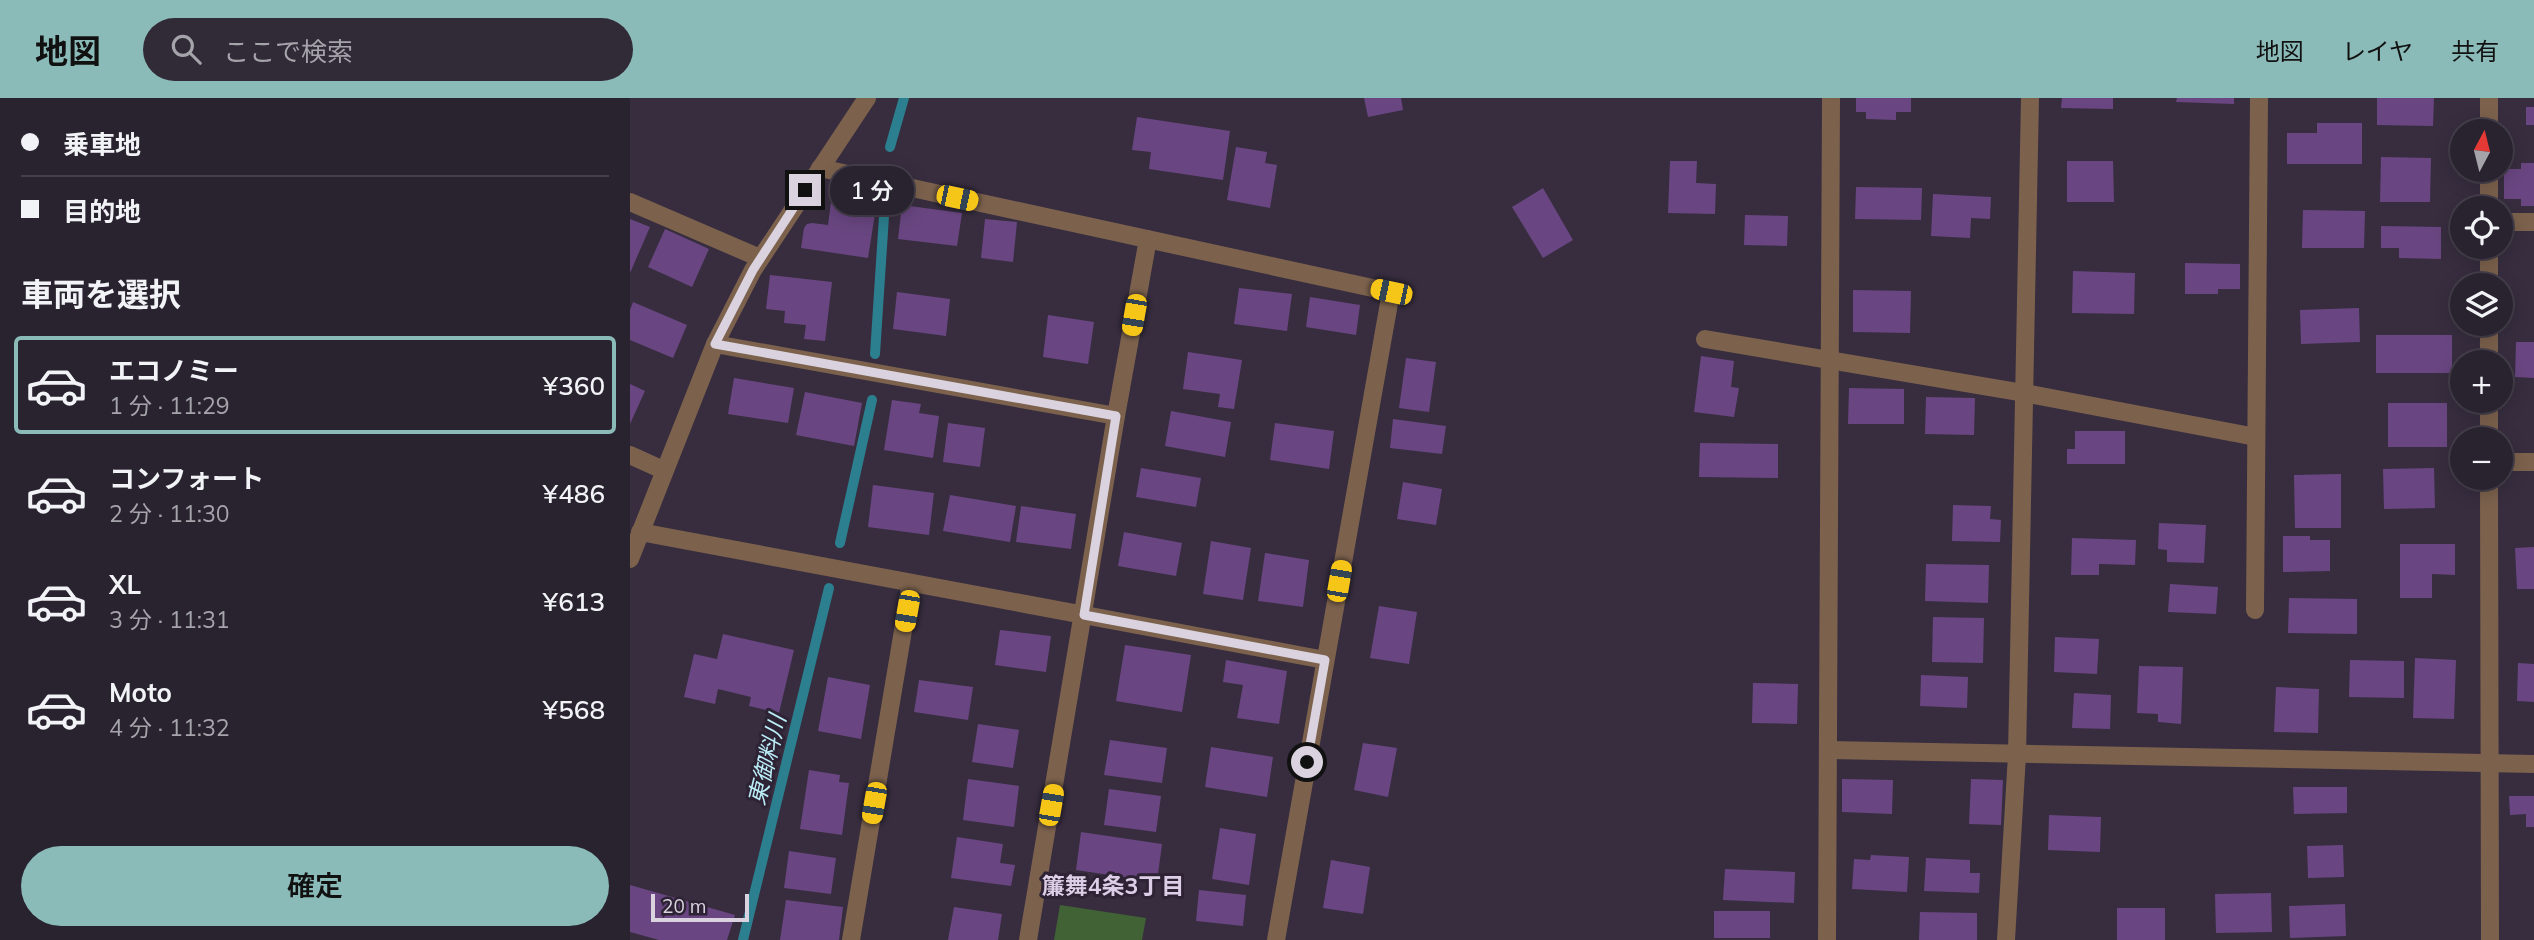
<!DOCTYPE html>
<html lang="ja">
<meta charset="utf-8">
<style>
:root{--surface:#29222f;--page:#312a37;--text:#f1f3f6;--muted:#a5a4aa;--line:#453f4b;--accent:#8bbbb9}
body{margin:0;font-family:Mulish,"Noto Sans JP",sans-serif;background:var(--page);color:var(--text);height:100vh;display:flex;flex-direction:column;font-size:26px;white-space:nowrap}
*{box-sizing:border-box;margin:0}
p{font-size:23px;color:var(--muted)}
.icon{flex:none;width:38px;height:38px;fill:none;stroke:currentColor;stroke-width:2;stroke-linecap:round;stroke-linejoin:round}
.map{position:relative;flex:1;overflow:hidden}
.drawer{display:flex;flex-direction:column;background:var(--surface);width:630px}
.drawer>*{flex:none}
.guide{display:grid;align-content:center;height:154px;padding:0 21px;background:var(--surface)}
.needle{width:46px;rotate:7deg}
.buttons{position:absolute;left:1820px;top:21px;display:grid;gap:14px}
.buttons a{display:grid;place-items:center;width:63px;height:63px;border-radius:50%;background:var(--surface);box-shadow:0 4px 18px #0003,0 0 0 2px var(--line);font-size:35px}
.scale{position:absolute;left:21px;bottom:18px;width:98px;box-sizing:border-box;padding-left:7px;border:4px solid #dad3df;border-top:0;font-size:19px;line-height:24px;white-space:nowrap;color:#dad3df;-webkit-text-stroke:5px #2d2335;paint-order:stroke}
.end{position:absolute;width:32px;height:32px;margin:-16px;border:9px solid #dad3df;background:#111;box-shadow:0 0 0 4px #111}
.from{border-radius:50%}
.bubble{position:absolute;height:49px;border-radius:24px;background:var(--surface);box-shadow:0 4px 18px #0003,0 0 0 2px var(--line);font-size:23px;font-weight:600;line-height:49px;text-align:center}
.car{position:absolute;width:21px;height:42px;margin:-21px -10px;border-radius:9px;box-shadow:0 0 5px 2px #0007;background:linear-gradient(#f5c518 24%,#345 0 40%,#f5c518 0 76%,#345 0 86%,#f5c518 0)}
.guide b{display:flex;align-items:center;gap:24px;height:66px;font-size:26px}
.guide b+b{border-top:2px solid var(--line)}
.guide i{width:18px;height:18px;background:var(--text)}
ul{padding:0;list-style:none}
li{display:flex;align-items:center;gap:21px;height:98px;margin:0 14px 10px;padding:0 7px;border:4px solid transparent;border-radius:7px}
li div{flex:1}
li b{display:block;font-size:26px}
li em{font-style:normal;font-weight:600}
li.current{border-color:var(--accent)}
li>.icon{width:63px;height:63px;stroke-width:1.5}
h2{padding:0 21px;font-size:32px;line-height:84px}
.button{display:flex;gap:14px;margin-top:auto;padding:14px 21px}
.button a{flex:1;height:80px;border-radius:42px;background:var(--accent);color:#111;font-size:28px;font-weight:600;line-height:80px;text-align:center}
header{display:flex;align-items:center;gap:42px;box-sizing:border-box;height:98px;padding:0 35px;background:var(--accent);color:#111}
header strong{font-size:33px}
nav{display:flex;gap:38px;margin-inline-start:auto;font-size:24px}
.search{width:490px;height:63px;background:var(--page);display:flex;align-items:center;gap:18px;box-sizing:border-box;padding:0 24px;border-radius:38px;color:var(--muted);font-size:26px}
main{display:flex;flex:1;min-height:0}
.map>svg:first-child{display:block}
.green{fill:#406234}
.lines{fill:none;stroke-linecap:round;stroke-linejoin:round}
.stream{stroke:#2c7f8e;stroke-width:10}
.building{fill:#694681}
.minor{stroke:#7c624d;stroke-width:18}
.route{stroke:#dad3df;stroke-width:9}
.labels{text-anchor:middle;stroke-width:6;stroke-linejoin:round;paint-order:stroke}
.water-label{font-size:23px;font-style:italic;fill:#bceef8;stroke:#2d2335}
.neighbourhood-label{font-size:23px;font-weight:bold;fill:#dccee6;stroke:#2d2335}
</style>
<header>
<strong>地図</strong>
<div class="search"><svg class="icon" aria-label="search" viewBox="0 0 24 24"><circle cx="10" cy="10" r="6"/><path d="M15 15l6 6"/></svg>ここで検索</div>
<nav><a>地図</a><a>レイヤ</a><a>共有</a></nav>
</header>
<main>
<section class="drawer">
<div class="guide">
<b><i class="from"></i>乗車地</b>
<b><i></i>目的地</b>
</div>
<h2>車両を選択</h2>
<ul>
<li class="current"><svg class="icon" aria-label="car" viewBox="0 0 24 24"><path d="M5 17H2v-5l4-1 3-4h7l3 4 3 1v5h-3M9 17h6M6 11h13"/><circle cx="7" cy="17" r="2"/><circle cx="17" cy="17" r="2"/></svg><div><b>エコノミー</b><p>1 分 · 11:29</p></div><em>¥360</em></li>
<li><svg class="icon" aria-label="car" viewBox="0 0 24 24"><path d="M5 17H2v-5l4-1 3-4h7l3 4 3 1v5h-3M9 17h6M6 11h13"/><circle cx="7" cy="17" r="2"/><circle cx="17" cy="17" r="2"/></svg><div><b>コンフォート</b><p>2 分 · 11:30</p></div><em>¥486</em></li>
<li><svg class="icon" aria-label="car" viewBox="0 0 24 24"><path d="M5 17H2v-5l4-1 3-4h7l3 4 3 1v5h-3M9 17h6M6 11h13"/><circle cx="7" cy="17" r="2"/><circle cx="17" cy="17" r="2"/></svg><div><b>XL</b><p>3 分 · 11:31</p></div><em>¥613</em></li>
<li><svg class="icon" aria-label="car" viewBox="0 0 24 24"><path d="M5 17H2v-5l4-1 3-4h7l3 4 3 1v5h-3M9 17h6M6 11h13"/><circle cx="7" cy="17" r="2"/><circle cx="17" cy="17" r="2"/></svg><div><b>Moto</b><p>4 分 · 11:32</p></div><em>¥568</em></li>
</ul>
<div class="button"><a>確定</a></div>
</section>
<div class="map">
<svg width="1904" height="842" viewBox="0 0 1904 842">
<rect width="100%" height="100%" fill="#372d3f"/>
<path class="green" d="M430 807 516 820 512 842H424Z"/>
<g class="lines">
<g class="stream">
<path d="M260 49 274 0"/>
<path d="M245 256 255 103"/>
<path d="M210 445 242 302"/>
<path d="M113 842 199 490"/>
</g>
</g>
<g class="building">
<path d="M734 0H771L773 12 738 19Z"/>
<path d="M1226 0H1281V14H1266V22L1236 21V14H1226Z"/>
<path d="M1432 0H1483V11L1431 10Z"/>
<path d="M1547 0H1604V6L1546 4Z"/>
<path d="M1747 0H1804L1803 28 1747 27Z"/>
<rect x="1896" y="9" width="8" height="18"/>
<path d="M507 19 600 33 593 82 519 71 521 54 502 52Z"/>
<path d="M1687 25H1732V66H1657V35H1687Z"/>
<path d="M606 49 637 54 635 65 647 67 640 110 597 102Z"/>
<path d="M1751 59 1801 60 1800 104H1750Z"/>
<path d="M1040 63H1067L1066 85 1086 86 1085 116 1038 115Z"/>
<path d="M1437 63H1483L1484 104H1437Z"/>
<path d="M1891 65H1904V108H1891V101H1874V71H1891Z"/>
<path d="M1226 89 1292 90 1291 122 1225 121Z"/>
<path d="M913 90 943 142 913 160 882 109Z"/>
<path d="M202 96 247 103 238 160 171 150 174 130 177 126 182 125 198 127Z"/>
<path d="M1303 96 1361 99 1360 121 1341 120 1340 140 1301 138Z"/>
<path d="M272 107 332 115 327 148 268 141Z"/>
<path d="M1673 112 1735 113 1734 150H1672Z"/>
<path d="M1115 117 1158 118 1157 148 1114 147Z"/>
<path d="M0 121 20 129 0 175Z"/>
<path d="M355 121 387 124 383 164 351 160Z"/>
<path d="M1751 128 1811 129V161L1769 160V150H1751Z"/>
<path d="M35 131 79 151 62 189 18 169Z"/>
<path d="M1555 165 1610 166V191H1588V196H1555Z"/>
<path d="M1443 173 1505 175 1504 216 1442 215Z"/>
<path d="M140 177 202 184 195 243 174 241 176 227 154 225 155 213 136 211Z"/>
<path d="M609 190 662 196 657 233 604 226Z"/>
<path d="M1223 192 1281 193 1280 235 1223 234Z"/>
<path d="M267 194 320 201 316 238 263 231Z"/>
<path d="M680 199 730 207 726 237 676 229Z"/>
<path d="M3 204 57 227 43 260 0 242V212Z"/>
<path d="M1729 210 1730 244 1671 246 1670 212Z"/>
<path d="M418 217 464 224 458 266 413 259Z"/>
<rect x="1746" y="237" width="76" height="38"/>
<path d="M1886 244H1904V280L1885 279Z"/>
<path d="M558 254 612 262 604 311 588 309 590 296 553 291Z"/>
<path d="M1071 258 1104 263 1101 289 1109 290 1104 319 1064 314Z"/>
<path d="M776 260 806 264 799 314 769 310Z"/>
<path d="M104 280 164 290 158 325 98 316Z"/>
<path d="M0 286 15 293 0 326Z"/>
<path d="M1219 290 1274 291V326H1218Z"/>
<path d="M175 294 232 305 224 348 166 337Z"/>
<path d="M1296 299 1345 300 1344 337 1295 336Z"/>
<path d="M262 302 291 306 289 315 309 318 303 360 254 352Z"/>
<rect x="1758" y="305" width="59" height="44"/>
<path d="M541 313 601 324 595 359 535 348Z"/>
<path d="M763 321 816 328 812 356 760 350Z"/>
<path d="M318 325 355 330 350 369 313 364Z"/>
<path d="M645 325 704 333 699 371 640 362Z"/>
<path d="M1445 333H1495V366H1437V351H1445Z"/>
<path d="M1070 345 1148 346V380L1069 379Z"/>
<path d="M511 370 571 380 566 409 506 399Z"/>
<path d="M1804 370 1805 410 1754 411 1753 371Z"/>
<path d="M1711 376V430H1665L1664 377Z"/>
<path d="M773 384 812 391 806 427 767 421Z"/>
<path d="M243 387 304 395 299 437 238 429Z"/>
<path d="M320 397 386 408 380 444 313 433Z"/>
<path d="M1323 407 1361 408 1360 421 1371 422 1370 444 1322 443Z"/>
<path d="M391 408 446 416 441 451 386 444Z"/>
<path d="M1529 425 1576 427 1574 465 1537 464V452L1528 451Z"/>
<path d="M494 434 552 445 546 478 488 468Z"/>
<path d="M1653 438H1680V442H1700V473L1653 474Z"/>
<path d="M1442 440 1506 442 1505 467 1469 466V477H1441Z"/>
<path d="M581 443 621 450 613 502 573 496Z"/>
<path d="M1770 446H1825V477L1802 476V500H1770Z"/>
<path d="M1904 449V491H1887L1885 450Z"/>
<path d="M635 455 679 462 673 509 628 503Z"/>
<path d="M1296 466 1359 467 1358 505 1295 503Z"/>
<path d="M1540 486 1588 489 1586 516 1538 514Z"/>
<path d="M1659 500 1727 501V536L1658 535Z"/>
<path d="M749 508 787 514 779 566 740 560Z"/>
<path d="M1303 519 1354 520 1353 565 1302 564Z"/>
<path d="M370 532 421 538 416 574 365 567Z"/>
<path d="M93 536 164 552 149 615 119 608 121 599 88 591 85 606 54 599 64 556 87 561Z"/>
<path d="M1425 539 1469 541 1467 576 1424 574Z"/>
<path d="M495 547 561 557 552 614 486 603Z"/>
<path d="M1785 560 1826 562 1824 621 1783 620Z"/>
<path d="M596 562 657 573 649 626 607 620 613 587 593 584Z"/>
<path d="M1720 562 1774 563V600L1719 599Z"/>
<path d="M1888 565 1904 566V604L1887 603Z"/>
<path d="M1509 568 1553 569 1551 626 1528 624V616L1507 615Z"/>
<path d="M1291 577 1338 579 1337 610 1290 608Z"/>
<path d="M198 579 240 587 231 641 188 633Z"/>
<path d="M289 582 343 589 338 622 284 614Z"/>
<path d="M1123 585 1168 586 1167 626 1122 625Z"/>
<path d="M1646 589 1689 591 1688 635 1644 634Z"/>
<path d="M1444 595 1481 597 1480 631 1442 630Z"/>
<path d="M348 626 389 632 383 670 342 664Z"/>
<path d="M480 642 537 650 532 685 474 677Z"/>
<path d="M733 645 767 650 758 699 724 692Z"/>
<path d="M581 649 643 659 637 699 575 689Z"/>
<path d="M179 672 210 677 209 684 219 685 212 737 170 731Z"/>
<path d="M338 681 389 688 384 729 333 722Z"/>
<path d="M1212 681 1263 682 1262 716 1212 714Z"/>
<path d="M1341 681 1373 682 1371 727 1339 726Z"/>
<path d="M1663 689H1717V715L1664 716Z"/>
<path d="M479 691 531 698 526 734 474 727Z"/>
<path d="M1879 698H1904V729H1896V716L1880 717Z"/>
<path d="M1419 717 1471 719 1470 754 1418 752Z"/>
<path d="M590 730 626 736 619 787 582 781Z"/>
<path d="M451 734 532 746 527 784 446 772Z"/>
<path d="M327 739 373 746 370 765 385 767 381 788 321 780Z"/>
<path d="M1713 747 1714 779 1678 780 1677 748Z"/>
<path d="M159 753 206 760 201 796 154 790Z"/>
<path d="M1241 757 1279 759 1277 794 1222 791 1224 761 1240 762Z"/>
<path d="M1296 760 1340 762V775H1350L1349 795 1294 793Z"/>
<path d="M701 762 740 769 733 816 693 810Z"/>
<path d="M1095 771 1165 774 1164 805 1093 802Z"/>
<path d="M0 787 105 817 97 842H29L0 834Z"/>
<path d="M569 792 616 797 613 828 566 823Z"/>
<path d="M1641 795 1642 834 1586 835 1585 796Z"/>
<path d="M156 802 213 809 209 842H150Z"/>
<path d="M1715 806 1716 838 1660 840 1659 808Z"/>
<path d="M324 809 372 816 368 842H318Z"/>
<rect x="1487" y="810" width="48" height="32"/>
<rect x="1084" y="813" width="56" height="27"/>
<path d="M1290 814 1347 815V842H1289Z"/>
</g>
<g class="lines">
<g class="minor">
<path d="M1859 0V33"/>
<path d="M190 70 761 194 646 842"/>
<path d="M1859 72V110"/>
<path d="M0 104 130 160"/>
<path d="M1871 124H1904"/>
<path d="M1859 187V149"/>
<path d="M1075 241 1394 295 1626 339"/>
<path d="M85 246 486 318"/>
<path d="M1859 264V226"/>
<path d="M1859 341V303"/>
<path d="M0 357 33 372"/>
<path d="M1871 364H1904"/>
<path d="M1859 380 1860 842"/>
<path d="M10 434 695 562"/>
<path d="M0 461 85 246 123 172 237 0"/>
<path d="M1625 512 1629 0"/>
<path d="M1199 652 1904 666"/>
<path d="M221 842 281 485"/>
<path d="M398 842 486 318 518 141"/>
<path d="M1197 842 1201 0"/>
<path d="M1376 842 1387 657 1400 0"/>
</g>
</g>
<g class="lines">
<path class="route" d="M175 92 123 172 85 246 486 318 454 517 695 562 677 664"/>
</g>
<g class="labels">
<g class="water-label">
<text transform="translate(137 662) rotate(-76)" y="8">東御料川</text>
</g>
<g class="neighbourhood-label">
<text x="483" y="796">簾舞4条3丁目</text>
</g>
</g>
</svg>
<div class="buttons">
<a><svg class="needle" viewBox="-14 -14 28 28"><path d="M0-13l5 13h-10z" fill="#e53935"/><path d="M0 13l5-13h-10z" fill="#a5a4aa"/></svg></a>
<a><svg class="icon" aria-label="locate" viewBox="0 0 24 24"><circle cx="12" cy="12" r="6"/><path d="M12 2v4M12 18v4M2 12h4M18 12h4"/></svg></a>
<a><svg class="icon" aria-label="layers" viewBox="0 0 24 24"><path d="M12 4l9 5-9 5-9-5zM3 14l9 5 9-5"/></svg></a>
<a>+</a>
<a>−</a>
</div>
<div class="scale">20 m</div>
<i class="end from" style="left:677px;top:664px"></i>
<i class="end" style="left:175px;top:92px"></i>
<div class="bubble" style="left:200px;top:68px;width:84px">1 分</div>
<i class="car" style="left:327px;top:100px;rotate:102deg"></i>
<i class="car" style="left:761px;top:194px;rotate:282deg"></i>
<i class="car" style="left:504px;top:217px;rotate:190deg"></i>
<i class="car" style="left:709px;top:483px;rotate:10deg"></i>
<i class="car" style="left:277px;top:513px;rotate:190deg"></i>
<i class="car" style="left:244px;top:705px;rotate:190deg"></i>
<i class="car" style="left:421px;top:707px;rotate:10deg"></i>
</div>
</main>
